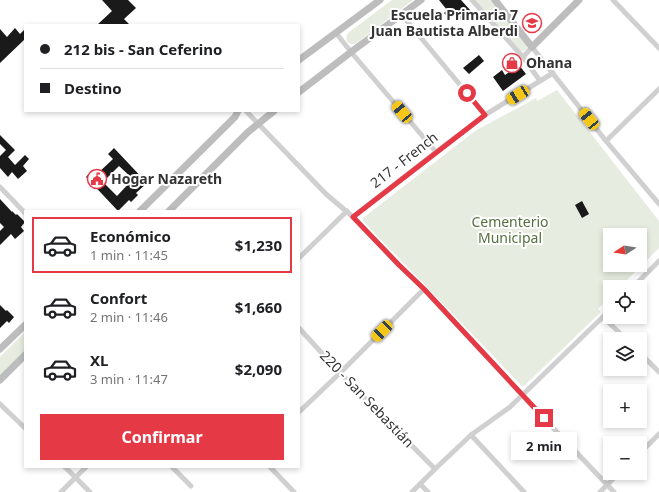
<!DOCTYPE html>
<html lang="es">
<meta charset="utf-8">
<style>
:root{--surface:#fff;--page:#f6f6f6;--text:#202124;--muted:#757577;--line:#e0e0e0;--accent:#e63946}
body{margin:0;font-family:"Noto Sans",sans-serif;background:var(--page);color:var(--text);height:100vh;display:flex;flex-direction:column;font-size:15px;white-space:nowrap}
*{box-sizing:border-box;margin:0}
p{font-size:13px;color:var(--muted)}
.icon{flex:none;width:22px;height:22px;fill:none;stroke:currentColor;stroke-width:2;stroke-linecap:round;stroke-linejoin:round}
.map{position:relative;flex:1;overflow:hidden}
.panel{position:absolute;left:24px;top:210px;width:276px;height:258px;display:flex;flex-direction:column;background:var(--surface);border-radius:0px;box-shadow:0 2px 6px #0003}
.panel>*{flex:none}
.guide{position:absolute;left:24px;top:24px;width:276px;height:88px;border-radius:0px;box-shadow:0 2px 6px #0003;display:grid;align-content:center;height:88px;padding:0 16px;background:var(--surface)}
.needle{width:26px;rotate:258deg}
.fabs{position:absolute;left:603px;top:228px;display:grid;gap:8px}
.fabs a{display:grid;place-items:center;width:44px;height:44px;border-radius:0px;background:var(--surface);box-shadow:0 2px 6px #0003;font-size:20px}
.end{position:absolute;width:18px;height:18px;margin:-9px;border:5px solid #e63946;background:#fff;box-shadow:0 0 0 2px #fff}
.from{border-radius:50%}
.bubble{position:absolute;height:28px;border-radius:0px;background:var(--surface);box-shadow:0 2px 6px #0003;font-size:13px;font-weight:700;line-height:28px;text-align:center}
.car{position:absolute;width:12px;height:24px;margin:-12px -6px;border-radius:5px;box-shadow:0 0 3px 1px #0007;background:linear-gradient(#f5c518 24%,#345 0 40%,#f5c518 0 76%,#345 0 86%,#f5c518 0)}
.guide b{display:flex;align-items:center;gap:14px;height:38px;font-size:15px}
.guide b+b{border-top:1px solid var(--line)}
.guide i{width:10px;height:10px;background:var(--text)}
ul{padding:7px 0 0;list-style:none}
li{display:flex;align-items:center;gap:12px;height:56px;margin:0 8px 6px;padding:0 8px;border:2px solid transparent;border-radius:0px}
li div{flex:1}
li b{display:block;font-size:15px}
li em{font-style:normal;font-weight:700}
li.on{border-color:var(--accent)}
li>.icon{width:36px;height:36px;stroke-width:1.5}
.action{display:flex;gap:8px;margin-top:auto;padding:8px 16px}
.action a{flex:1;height:46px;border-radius:0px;background:var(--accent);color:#fff;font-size:16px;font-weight:700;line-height:46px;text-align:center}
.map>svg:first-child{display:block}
.green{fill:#e6ecdf;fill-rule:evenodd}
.building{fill:#1a1a1a;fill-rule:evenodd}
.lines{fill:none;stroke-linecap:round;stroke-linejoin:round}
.street{stroke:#d0d0d0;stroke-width:5}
.secondary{stroke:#bdbdbd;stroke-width:7}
.route{stroke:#e63946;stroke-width:5}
.labels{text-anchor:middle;stroke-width:4;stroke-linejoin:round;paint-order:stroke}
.poi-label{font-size:14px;font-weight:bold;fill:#333;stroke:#fff;text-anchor:start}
.street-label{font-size:14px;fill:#333;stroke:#fff}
.park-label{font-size:14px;fill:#56703f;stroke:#fff}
</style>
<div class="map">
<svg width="659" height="492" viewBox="0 0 659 492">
<rect width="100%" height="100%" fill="#fff"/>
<g class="green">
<path d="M392 0H413L355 44C348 45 344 40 348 33Z"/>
<path d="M475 0H492L527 44C527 48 527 49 523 51L520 50Z"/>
<path d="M557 90 659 221V248L620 287H610V297L598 309 601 312 525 385 522 386 363 221V218L475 131 536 98 537 101ZM610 235H640V265H610Z"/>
<path d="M25 332V352L0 377V357Z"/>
</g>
<g class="building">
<path d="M102 0H128L136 8 124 19 130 25H97L112 11Z"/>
<path d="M439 0H461L471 11 461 20 455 14 449 19 444 13 447 10Z"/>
<path d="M15 28 20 34 25 29V39L0 63V29L7 37Z"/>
<path d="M479 55 484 61 469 74 463 68Z"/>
<path d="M519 65 526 74 503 91 493 77 502 70 505 75Z"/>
<path d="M0 135 15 150 8 157 15 165 25 155 29 159 23 166 27 171 18 179 12 172 8 177 0 168V156L6 150 0 144Z"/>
<path d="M114 148 147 183 136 193 138 195 131 202 129 200 118 211 86 177 92 170 96 175 113 159 108 154ZM119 166 133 179 117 196 103 182Z"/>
<path d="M0 199 12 212V211L16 215 17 214 25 222 21 227 24 231 15 239 11 234 0 245V231L4 227 0 223Z"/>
<path d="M582 201 589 214 582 218 575 205Z"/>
<path d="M0 305 6 311 7 310 14 317 9 323 7 321 0 328Z"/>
</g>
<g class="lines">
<g class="street">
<path d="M472 0 523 57 540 81"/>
<path d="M613 0 659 48"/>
<path d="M402 15 485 115"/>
<path d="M336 33 351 52 436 152"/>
<path d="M523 57 532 47 606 141 659 204"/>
<path d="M246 111 326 194 353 217 399 265 424 289 522 395 614 492"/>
<path d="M606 141 659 89"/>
<path d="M0 187 25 213"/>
<path d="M353 217 436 152 485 115 553 73"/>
<path d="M299 258 347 211"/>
<path d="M633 287 659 261"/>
<path d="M603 317 626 339"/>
<path d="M299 328 340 373 435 469"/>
<path d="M640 353 659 372"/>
<path d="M0 404 25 428"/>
<path d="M299 412 340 373 424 289"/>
<path d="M471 435 524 492"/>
<path d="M640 453 659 434"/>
<path d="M65 467 90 492"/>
<path d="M172 467 191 486"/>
<path d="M270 467 294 492"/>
<path d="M420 484 428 492"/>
<path d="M61 492 86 467"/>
<path d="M412 492 435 469 471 435 510 407 610 310"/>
<path d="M600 492 619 473"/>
</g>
<g class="secondary">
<path d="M495 0 532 47 579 0"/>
<path d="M299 60 380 0"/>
<path d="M299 92 351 52 421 0"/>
<path d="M140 211 235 117 238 111"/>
<path d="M169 211 248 132 274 111"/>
<path d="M0 349 25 325"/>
<path d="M0 380 25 355"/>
</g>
</g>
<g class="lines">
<path class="route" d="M467 93 485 115 353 217 399 265 424 289 544 418"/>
</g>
<defs>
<g id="school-ring" transform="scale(1)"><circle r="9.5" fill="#fff" stroke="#e63946" stroke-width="1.5"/><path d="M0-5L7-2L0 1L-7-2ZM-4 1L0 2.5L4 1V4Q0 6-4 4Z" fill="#e63946"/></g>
<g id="shop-ring" transform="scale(1)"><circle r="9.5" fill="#fff" stroke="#e63946" stroke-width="1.5"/><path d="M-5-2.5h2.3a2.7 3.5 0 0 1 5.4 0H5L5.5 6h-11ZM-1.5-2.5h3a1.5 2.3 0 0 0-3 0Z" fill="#e63946"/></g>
<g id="civic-ring" transform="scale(1)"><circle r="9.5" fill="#fff" stroke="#e63946" stroke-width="1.5"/><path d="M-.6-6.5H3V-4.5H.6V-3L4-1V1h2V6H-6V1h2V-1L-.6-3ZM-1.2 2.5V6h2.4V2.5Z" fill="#e63946"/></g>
</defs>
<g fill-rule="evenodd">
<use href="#school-ring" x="532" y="23"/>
<use href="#shop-ring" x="512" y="63"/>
<use href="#civic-ring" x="97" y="179"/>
</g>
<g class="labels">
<g class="poi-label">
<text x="518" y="20" text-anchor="end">Escuela Primaria 7<tspan x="518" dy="16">Juan Bautista Alberdi</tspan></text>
<text x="526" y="68">Ohana</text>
<text x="111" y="184">Hogar Nazareth</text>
</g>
<g class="street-label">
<text transform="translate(404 160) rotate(-38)" y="5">217 - French</text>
<text transform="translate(367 399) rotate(46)" y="5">220 - San Sebastián</text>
</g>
<g class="park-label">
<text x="510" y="227">Cementerio<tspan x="510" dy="16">Municipal</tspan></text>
</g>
</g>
</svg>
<div class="fabs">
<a><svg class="needle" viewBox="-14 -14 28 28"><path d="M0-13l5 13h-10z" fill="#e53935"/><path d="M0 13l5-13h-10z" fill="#757577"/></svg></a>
<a><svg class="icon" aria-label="locate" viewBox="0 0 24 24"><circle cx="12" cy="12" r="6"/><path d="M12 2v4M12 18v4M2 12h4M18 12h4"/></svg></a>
<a><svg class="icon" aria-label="layers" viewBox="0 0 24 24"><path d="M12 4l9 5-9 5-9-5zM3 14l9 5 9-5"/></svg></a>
<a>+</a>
<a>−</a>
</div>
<i class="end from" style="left:467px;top:93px"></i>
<i class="end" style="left:544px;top:418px"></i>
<div class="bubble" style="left:511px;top:432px;width:66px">2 min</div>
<i class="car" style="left:518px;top:95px;rotate:238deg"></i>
<i class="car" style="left:402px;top:112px;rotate:320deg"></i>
<i class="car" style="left:589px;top:119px;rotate:321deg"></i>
<i class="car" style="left:382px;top:331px;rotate:225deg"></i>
<div class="guide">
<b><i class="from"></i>212 bis - San Ceferino</b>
<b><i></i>Destino</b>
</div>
<section class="panel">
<ul>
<li class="on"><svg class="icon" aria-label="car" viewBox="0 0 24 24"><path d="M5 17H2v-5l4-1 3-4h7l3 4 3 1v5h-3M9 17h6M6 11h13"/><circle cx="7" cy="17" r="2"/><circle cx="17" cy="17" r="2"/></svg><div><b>Económico</b><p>1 min · 11:45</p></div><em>$1,230</em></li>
<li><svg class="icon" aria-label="car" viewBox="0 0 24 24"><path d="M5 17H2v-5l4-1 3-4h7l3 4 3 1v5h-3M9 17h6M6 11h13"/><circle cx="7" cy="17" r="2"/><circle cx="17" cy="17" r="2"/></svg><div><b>Confort</b><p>2 min · 11:46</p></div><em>$1,660</em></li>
<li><svg class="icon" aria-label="car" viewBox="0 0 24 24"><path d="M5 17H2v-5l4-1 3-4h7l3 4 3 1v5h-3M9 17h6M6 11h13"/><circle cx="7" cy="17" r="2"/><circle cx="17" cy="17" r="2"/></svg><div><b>XL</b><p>3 min · 11:47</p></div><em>$2,090</em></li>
</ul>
<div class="action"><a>Confirmar</a></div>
</section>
</div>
